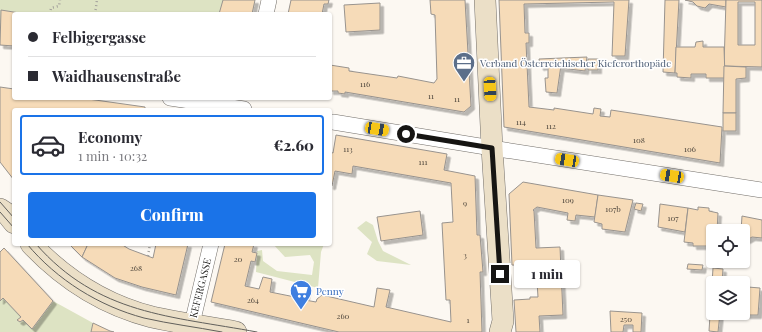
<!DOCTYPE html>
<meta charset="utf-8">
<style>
:root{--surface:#fff;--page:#f2f2f3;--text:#2b2b33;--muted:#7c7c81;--line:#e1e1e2;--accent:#1a73e8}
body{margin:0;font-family:"Playfair Display",serif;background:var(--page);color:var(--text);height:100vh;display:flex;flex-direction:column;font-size:15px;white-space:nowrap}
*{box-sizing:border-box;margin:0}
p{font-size:13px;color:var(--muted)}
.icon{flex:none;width:22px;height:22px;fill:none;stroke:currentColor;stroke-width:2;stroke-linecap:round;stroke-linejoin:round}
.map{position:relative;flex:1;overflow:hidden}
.side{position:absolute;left:12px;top:108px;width:320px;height:138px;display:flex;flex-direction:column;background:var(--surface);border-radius:4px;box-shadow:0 1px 3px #0004}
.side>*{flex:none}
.hud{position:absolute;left:12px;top:12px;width:320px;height:88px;border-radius:4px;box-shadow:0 1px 3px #0004;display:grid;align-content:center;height:88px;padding:0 16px;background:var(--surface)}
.fabs{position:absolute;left:706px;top:224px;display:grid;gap:8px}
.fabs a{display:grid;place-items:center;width:44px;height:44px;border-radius:4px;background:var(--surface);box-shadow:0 1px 3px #0004;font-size:20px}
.end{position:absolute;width:18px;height:18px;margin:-9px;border:5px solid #161513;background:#fff;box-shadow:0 0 0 2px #fff}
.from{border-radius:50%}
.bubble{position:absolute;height:28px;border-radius:4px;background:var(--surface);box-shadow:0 1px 3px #0004;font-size:13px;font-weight:800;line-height:28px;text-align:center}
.car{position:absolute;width:12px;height:24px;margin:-12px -6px;border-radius:5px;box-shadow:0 0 3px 1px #0007;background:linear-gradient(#f5c518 24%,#345 0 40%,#f5c518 0 76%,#345 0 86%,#f5c518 0)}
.hud b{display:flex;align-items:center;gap:14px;height:38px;font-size:15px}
.hud b+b{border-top:1px solid var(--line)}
.hud i{width:10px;height:10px;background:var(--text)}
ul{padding:7px 0 0;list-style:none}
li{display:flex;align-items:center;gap:12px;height:60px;margin:0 8px 6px;padding:0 8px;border:2px solid var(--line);border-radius:4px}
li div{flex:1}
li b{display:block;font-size:15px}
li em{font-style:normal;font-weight:800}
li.on{border-color:var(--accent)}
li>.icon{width:36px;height:36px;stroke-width:1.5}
.cta{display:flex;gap:8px;margin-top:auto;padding:8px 16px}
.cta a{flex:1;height:46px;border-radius:4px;background:var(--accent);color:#fff;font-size:16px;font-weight:800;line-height:46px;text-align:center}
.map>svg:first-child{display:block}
.green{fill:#dde3c3}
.building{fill:#f6dbb8;stroke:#98938e;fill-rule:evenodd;filter:url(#shadow)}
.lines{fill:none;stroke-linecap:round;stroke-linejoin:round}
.street-casing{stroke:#736f6a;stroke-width:16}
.secondary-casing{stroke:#736f6a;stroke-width:22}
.path{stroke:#a4a19c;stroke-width:2.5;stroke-dasharray:1 3;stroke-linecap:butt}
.street{stroke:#fff;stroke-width:15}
.secondary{stroke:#ebdfc7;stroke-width:21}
.tram{stroke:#615f5b;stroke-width:1}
.route{stroke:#161513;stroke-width:5}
.labels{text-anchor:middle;stroke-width:3;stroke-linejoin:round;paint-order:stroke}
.number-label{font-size:8px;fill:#4e463c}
.service-label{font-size:10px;fill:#4e5e75;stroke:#fff;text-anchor:start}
.street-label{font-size:10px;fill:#161513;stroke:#fff}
.shop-label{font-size:10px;fill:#366cbe;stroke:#fff;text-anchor:start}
</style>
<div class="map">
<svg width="762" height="332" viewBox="0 0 762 332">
<defs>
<filter id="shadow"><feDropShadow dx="3.5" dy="3.5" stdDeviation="0" flood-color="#0004"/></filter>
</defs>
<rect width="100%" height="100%" fill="#fcf8f2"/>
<g class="green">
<path d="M0 0H255L252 14H14V46L0 45Z"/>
<path d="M366 221 373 225 378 241 383 251 411 265 377 261 367 254 372 242 357 228Z"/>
<path d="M273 244H324L321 252 318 288 256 272 257 251 262 250 263 261 277 271 312 275 314 262 310 255 285 257Z"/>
<path d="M0 294 32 329 53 301 93 323 91 332H0Z"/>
</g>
<g class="building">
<path d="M223 0H255L252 14H219Z"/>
<path d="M291 0H329L328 4H324L322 14H288Z"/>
<path d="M430 0H465L471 106 464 112 345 92V94L338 93V91H330V65L349 68V71L397 78 398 76 434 83 437 79 435 15 431 14Z"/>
<path d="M499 0H629L625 56H612L614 2 524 4 525 33H529V43H526L529 107 554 110V108L593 114 594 108 601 109 600 116 610 117 611 110 722 127 720 163 504 127Z"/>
<path d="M665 0H679L675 73 663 72Z"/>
<path d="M685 0H726V7L709 4 705 8 697 6 693 2Z"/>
<path d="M726 0H762V67L724 66ZM738 2H755V45H738Z"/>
<path d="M380 3V30L346 32 344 5Z"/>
<path d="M1 10 26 14H14V46L0 45Z"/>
<path d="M703 41V47H724L725 78H706V74H691V78L677 77V73H675L676 47H695L696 42Z"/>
<path d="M587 57 585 71 561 68 562 58Z"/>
<path d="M562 58 557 93 546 92 545 78H548V66L540 67 539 59Z"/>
<rect x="588" y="59" width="10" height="11"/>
<path d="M724 66 746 67V78L736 79V113H723Z"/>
<path d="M0 87 14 89V98H81L145 107V110H14V180L0 162Z"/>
<rect x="723" y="113" width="13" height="18"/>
<path d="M336 135 447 154 444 170 475 176 477 235H480L483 272H480L482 332H339L211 302 225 244H254L252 252 257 253 255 262 251 261 245 286 259 289 263 277 272 279 270 292 295 297 298 285 308 287 305 300 316 302 317 299 322 295 374 307 377 288 390 290 386 307 451 322 450 300H446L442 223 453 222 451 183 353 166 352 174 335 171 332 186H330V152L333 153Z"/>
<path d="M523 182 598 195 595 217 576 215 575 221 567 220 568 213 537 207 533 210 534 211 536 248 560 247 563 315 539 316 540 332H516L514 300 530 299V297H538L536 266 512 265 509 194Z"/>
<path d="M598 195 633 200 625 232 602 229V224L594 222Z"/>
<path d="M636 203 643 204 641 211 634 209Z"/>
<path d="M660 204 688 208 685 232 658 227Z"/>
<path d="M698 207 709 208V211L718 213 717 231H713V246H693V243L684 242 688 208 698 210Z"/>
<path d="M420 211 423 235 381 241 377 217Z"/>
<path d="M742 216 762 220V238L752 237 747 240 743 239V231H741Z"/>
<path d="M69 244H88L82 257Z"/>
<path d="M88 244H121L129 249 153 258 156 244H188L176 295 142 287 115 278 82 257Z"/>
<path d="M4 248 53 301 32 329 23 320 20 322 17 320 21 317 3 298 0 301V252Z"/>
<path d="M688 264 703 265 702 270 687 269Z"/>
<path d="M713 268 723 269 722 283H713V313H720L718 332 709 331Z"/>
<path d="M748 287 760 288 758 315H746Z"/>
<path d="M610 311 642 313 641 332H633V325H624L623 332H611Z"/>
<path d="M93 323 110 331 114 332H91Z"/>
</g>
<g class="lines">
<g class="street-casing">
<g id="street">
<path d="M266 14 269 0"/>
<path d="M170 98 244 109"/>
<path d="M333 122 492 148 762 190"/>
<path d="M190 332 211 244"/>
</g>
</g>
<g class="secondary-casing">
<g id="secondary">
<path d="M485 0 492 148 503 321 500 332"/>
<path d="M0 209 6 213 14 223"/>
<path d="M31 244C64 279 105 305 152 317 179 323 208 327 236 332"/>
</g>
</g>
<g class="path">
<path d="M50 14 51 8 59 6 60 0"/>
<path d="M95 14 97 0"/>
<path d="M148 256 150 244"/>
</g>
<use href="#street" class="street"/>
<use href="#secondary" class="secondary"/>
<g class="tram">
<path d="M0 202 14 218"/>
<path d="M0 212 14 228"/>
<path d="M27 244C57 280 99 306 144 318 170 324 196 327 222 332"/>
<path d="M36 244C98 315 171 316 257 332"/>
</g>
</g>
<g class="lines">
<path class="route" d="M406 134 492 148 500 274"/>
</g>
<defs>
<g id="office-pin" transform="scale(1.15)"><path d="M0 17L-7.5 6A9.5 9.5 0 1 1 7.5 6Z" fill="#5c6f8a" stroke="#fff"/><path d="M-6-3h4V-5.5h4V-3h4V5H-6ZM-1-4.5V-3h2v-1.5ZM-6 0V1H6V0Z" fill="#fff"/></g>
<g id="supermarket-pin" transform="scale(1.15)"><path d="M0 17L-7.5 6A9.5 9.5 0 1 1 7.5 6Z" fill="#3f7fe0" stroke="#fff"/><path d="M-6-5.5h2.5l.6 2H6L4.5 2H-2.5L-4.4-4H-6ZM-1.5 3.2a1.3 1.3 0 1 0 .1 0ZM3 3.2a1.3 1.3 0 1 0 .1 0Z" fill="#fff"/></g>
</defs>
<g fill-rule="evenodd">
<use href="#office-pin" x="464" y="63"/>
<use href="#supermarket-pin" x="301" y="291"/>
</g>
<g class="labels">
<g class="number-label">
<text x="365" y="87">116</text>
<text x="431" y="99">11</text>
<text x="457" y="102">11</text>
<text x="521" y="125">114</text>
<text x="551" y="129">112</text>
<text x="639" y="143">108</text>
<text x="348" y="152">113</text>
<text x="690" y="152">106</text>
<text x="423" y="165">111</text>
<text x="568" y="203">109</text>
<text x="465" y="206">9</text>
<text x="613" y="212">107b</text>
<text x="673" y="221">107</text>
<text x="465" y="258">3</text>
<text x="238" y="262">20</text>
<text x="136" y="271">268</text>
<text x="253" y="303">264</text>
<text x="343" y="319">260</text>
<text x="626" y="322">250</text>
<text x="468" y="323">1</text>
</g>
<g class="service-label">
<text x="480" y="67">Verband Österreichischer Kieferorthopäde</text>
</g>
<g class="street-label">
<text transform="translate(200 288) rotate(-76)" y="4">KEFERGASSE</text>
</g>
<g class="shop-label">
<text x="316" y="295">Penny</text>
</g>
</g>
</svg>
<div class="fabs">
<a><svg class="icon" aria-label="locate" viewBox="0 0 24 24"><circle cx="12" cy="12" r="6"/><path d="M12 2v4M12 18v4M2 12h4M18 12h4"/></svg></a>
<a><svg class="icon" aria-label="layers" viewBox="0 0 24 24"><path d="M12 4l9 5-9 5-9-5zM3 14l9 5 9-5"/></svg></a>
</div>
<i class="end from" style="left:406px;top:134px"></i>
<i class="end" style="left:500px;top:274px"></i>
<div class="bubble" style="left:514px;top:260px;width:66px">1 min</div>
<i class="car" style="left:490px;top:89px;rotate:177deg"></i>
<i class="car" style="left:377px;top:129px;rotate:100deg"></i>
<i class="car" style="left:567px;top:160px;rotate:279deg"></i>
<i class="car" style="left:672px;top:176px;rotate:279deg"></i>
<div class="hud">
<b><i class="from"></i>Felbigergasse</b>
<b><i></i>Waidhausenstraße</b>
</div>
<section class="side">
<ul>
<li class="on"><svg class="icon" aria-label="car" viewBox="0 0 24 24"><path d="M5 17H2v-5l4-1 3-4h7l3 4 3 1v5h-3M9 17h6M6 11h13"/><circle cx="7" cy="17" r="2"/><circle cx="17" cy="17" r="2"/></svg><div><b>Economy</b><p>1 min · 10:32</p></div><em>€2.60</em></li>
</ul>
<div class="cta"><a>Confirm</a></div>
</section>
</div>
